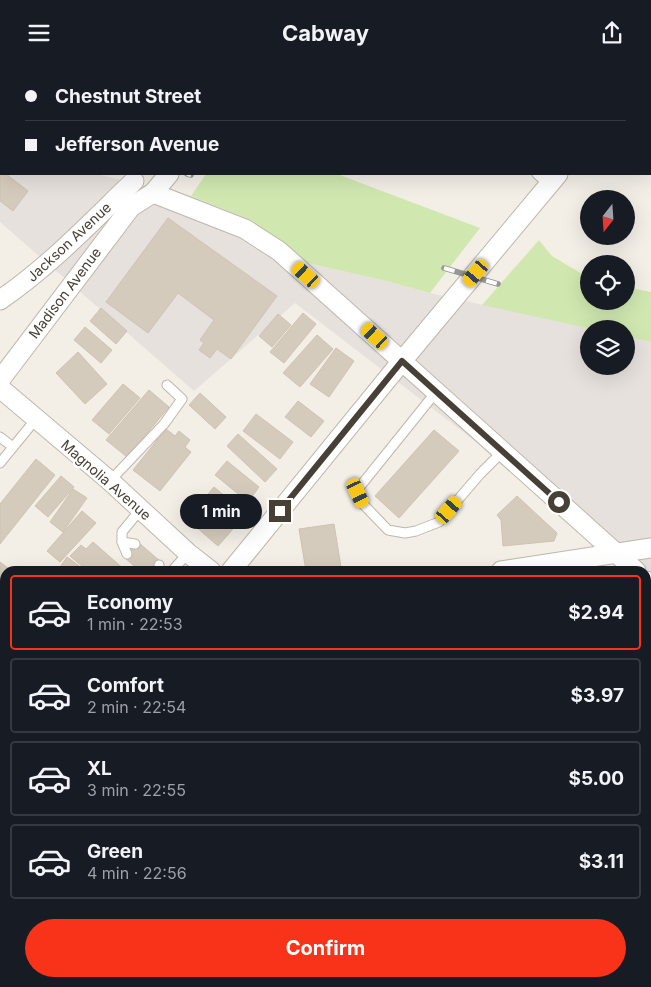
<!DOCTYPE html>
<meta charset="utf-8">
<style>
:root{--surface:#171b24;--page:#242831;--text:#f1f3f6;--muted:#9ea1a6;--line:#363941;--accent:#f93319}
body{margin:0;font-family:Inter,sans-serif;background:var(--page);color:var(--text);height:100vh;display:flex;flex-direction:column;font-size:19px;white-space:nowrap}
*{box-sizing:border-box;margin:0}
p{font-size:16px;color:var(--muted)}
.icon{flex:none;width:28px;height:28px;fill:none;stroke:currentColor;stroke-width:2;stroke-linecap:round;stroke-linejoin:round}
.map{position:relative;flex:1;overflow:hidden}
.panel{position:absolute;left:0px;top:501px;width:651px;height:421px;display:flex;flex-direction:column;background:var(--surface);border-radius:15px 15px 0 0;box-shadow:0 5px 20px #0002}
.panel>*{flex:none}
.guide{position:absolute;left:0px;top:0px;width:651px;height:110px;box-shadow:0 5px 20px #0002;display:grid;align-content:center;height:110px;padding:0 25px;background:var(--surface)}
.needle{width:32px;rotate:197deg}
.fabs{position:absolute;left:580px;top:125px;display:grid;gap:10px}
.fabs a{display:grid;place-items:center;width:55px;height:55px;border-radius:50%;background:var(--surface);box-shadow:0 5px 20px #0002;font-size:25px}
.end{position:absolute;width:22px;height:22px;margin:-11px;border:6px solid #474036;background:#fff;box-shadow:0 0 0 2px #fff}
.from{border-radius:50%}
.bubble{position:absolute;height:35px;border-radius:18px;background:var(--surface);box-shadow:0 5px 20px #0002;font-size:16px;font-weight:700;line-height:35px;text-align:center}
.car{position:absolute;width:15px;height:30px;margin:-15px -8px;border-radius:6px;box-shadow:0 0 4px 1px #0007;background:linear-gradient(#f5c518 24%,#345 0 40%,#f5c518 0 76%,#345 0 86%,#f5c518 0)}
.guide b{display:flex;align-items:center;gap:18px;height:48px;font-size:19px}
.guide b+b{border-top:1px solid var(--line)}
.guide i{width:12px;height:12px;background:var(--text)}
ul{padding:9px 0 0;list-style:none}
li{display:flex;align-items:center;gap:15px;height:75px;margin:0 10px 8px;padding:0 15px;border:2px solid var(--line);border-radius:5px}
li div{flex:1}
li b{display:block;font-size:19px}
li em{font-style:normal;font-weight:700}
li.current{border-color:var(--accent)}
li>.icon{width:45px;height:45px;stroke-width:1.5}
.primary-button{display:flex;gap:10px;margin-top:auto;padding:10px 25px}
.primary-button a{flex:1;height:58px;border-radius:30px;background:var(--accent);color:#fff;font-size:20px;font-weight:700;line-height:58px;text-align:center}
header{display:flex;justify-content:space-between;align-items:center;height:65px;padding:0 25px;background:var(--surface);font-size:22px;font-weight:700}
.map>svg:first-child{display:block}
.industrial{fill:#e6e1dc}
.green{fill:#d0e8b0}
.building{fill:#d5cbbd;stroke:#d0c2b0}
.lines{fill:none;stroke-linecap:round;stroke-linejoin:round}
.service-casing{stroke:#bfb7aa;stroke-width:11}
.minor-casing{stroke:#bfb7aa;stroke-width:21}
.service{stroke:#fff;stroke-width:9}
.minor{stroke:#fff;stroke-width:19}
.rail-casing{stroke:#969696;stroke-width:5.5}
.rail{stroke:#fff;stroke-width:4;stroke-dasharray:11;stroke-linecap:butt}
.route{stroke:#474036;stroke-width:6}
.labels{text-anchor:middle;stroke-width:4.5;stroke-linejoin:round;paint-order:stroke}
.street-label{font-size:14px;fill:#474036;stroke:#fff}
</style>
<header><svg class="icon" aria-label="menu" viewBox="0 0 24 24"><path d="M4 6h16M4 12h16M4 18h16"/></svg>Cabway<svg class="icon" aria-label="share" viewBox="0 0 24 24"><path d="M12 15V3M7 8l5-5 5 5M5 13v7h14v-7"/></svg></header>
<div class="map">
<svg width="651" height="922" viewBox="0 0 651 922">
<rect width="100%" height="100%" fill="#f3efe7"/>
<path class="industrial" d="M0 59 1 109H96L191 131 253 156 299 196 386 216 430 228 592 264H589V301H626V271L651 277V512L646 508V506H644L295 238 194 326 0 157Z"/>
<g class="green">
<path d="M0 0H115L117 1H1V60Z"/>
<path d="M206 109H337L480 163 430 228 386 216 299 196 253 156 191 131Z"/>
<path d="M539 175 552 191 589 213V236H626V222L651 227V277L626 271V264H592L482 240Z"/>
</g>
<g class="building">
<path d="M0 104 1 109H6L28 126 13 146 0 136Z"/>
<path d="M168 153 277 231 231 294 217 284 210 293 199 285 204 278 200 275 214 255 178 228 148 268 106 237Z"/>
<path d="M101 243 127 266 116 279 90 256Z"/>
<path d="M303 248 316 259 284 298 270 287Z"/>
<path d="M278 249 291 260 272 282 259 271Z"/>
<path d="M85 262 112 285 101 298 74 275Z"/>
<path d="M317 270 333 284 300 322 283 308Z"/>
<path d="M336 283 354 296 329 332 310 319Z"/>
<path d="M78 287 107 319 85 339 56 308Z"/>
<path d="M123 319 140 333 109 369 92 355Z"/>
<path d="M149 325 169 342 127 392 106 375Z"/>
<path d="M200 328 226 352 215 364 189 340Z"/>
<path d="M298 336 324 356 311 372 285 352Z"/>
<path d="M256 349 293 377 280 394 243 366Z"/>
<path d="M166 364 175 371 179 366 190 375 185 382 191 387 160 426 133 405Z"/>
<path d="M434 365 459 386 399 453 375 431Z"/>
<path d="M238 369 277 404 265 417 227 381Z"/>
<path d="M36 394 55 410 0 479V439Z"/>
<path d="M227 396 259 422 248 437 215 410Z"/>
<path d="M61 411 74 422 48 452 35 441Z"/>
<path d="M214 422 246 449 218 481 187 454Z"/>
<path d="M73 424 87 433 63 467 50 457Z"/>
<path d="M517 431 557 468 554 476 503 481 501 455 497 450Z"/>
<path d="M82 446 96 458 60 497 47 486Z"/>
<path d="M334 459 341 502 306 506 299 464Z"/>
<path d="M93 477 126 506H88L70 491 81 480 86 484Z"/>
<path d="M138 477 161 497 153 506H140L125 493Z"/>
<path d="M67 492 82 503 79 506 58 505Z"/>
<path d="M0 497 12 506H5V516L0 522Z"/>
<path d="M646 564 651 568V596L646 602Z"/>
<path d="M651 600V633L646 639V606Z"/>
<path d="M651 641V652L646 648Z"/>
<path d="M0 653 5 657V698L0 694Z"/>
<path d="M0 710 5 714V732L0 739Z"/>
<path d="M651 803V815L646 811V808Z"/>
<path d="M646 819 651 823V859L646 864Z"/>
<path d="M0 884 5 887V915L0 912Z"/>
<path d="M8 918H24L21 922H15Z"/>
<path d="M41 918H43L50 922H38Z"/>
<path d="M218 918 224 922H214Z"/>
<path d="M235 918H256L252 922H241Z"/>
<path d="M271 918H281L278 922Z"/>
<path d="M377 918H399L404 922H376L375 920Z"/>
<path d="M404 918H431L436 922H409Z"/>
<path d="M542 918H577L582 922H539Z"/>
</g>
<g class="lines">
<g class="service-casing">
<g id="service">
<path d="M537 109 549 120"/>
<path d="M436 327 358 424V428L362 438 388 465 405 468 416 466 439 457 480 409 503 386"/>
<path d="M0 372 13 382"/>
<path d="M0 398 36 354"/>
<path d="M110 416 164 359 182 334 167 320"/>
<path d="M122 477V467L140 445"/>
<path d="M127 489 122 477 135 479"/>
<path d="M159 500 160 506"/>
<path d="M172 506 188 488"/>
<path d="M0 569 5 563"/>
<path d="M0 616 5 610"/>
<path d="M0 647 5 651"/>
</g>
</g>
<g class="minor-casing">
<g id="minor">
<path d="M236 1 237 0"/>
<path d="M648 1 649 0"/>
<path d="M153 128 245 164 279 186 636 506"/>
<path d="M0 235C50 201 91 157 134 116"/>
<path d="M0 315 131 142 153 128 169 109"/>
<path d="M0 323 110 416 188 488 211 506"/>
<path d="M231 506 402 296 558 109"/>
<path d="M501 506 651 483"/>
<path d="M646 516 651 520"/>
<path d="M646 762 651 758"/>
<path d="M0 773 5 767"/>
<path d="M0 845 5 849"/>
<path d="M646 895 651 899"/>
<path d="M94 918 100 922"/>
<path d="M177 922 181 918"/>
<path d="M481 922 486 918"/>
</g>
</g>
<use href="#service" class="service"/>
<use href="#minor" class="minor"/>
<g class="rail-casing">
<g id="rail">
<path d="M0 23 1 24"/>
<path d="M187 109 191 110"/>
<path d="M444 203 498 219"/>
</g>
</g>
<use href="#rail" class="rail"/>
</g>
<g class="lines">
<path class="route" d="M280 446 402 296 559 437"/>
</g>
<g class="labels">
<g class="street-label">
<text transform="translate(69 177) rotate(-43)" y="5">Jackson Avenue</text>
<text transform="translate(65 228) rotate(-53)" y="5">Madison Avenue</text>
<text transform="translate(106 415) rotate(41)" y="5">Magnolia Avenue</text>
</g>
</g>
</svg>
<div class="fabs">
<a><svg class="needle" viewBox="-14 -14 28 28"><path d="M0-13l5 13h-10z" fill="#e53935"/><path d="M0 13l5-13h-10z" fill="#9ea1a6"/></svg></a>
<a><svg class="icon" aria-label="locate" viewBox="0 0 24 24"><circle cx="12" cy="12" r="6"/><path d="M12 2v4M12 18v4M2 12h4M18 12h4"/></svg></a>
<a><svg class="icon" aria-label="layers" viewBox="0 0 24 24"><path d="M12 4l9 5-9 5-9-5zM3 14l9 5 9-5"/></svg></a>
</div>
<i class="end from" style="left:559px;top:437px"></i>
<i class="end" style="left:280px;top:446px"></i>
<div class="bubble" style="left:180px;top:429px;width:82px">1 min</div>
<i class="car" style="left:476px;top:208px;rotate:220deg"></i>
<i class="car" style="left:306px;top:210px;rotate:312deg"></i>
<i class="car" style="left:375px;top:271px;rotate:312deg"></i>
<i class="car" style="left:358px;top:428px;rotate:155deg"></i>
<i class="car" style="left:449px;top:445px;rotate:41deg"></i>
<div class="guide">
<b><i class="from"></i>Chestnut Street</b>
<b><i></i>Jefferson Avenue</b>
</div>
<section class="panel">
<ul>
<li class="current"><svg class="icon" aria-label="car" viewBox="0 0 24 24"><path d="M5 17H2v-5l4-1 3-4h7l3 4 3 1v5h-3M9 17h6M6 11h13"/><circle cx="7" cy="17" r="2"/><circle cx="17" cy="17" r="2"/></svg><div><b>Economy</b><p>1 min · 22:53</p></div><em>$2.94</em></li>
<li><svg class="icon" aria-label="car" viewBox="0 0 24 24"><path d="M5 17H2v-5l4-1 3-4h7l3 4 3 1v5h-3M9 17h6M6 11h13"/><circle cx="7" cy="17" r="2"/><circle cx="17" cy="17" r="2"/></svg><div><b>Comfort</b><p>2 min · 22:54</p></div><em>$3.97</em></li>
<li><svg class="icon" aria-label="car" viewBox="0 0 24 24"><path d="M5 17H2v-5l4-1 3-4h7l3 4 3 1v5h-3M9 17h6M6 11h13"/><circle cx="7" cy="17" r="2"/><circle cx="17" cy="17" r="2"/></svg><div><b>XL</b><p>3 min · 22:55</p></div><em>$5.00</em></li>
<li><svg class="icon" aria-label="car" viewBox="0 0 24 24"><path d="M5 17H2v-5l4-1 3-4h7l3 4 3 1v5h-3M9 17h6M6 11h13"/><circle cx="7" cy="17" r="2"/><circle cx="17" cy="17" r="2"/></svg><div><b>Green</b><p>4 min · 22:56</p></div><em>$3.11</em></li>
</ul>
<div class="primary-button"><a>Confirm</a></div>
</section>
</div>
